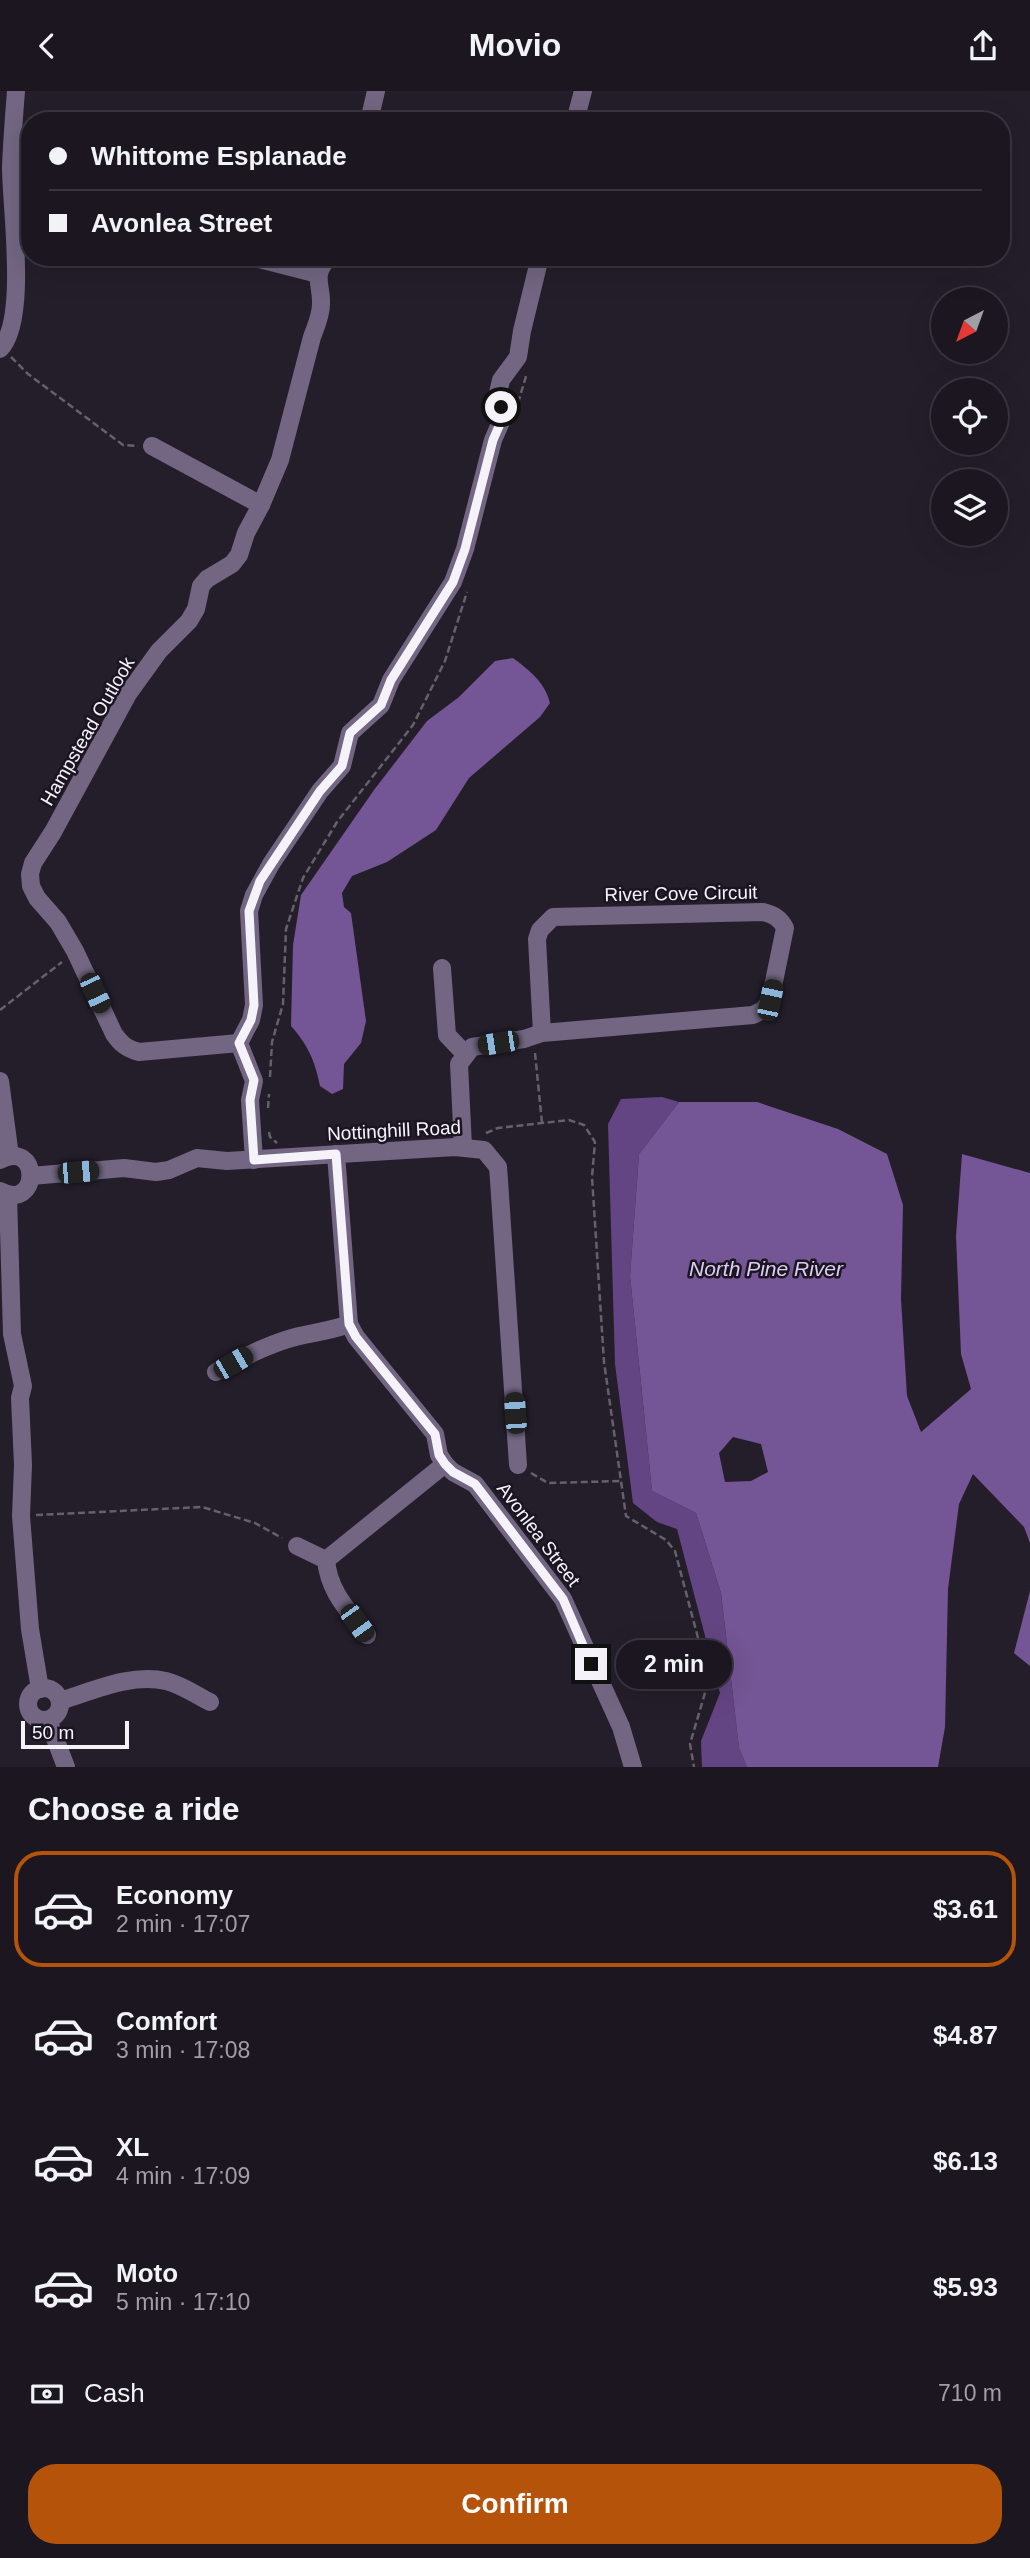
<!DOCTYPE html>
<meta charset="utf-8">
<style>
:root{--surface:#1b1620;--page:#241f29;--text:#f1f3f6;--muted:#a09fa5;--line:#39353e;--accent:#b45309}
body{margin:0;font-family:Helvetica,sans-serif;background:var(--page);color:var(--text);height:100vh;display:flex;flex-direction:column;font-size:26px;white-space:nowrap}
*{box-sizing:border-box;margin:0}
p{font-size:23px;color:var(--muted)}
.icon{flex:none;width:38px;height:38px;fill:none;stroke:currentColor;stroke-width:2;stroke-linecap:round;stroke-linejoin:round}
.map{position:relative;height:1676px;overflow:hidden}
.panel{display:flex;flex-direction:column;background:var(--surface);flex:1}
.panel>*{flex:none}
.banner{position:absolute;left:21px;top:21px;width:989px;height:154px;border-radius:28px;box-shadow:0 7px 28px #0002,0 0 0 2px var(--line);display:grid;align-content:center;height:154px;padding:0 28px;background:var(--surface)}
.needle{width:46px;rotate:221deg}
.fabs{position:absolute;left:931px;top:196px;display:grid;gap:14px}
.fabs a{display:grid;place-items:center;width:77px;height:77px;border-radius:50%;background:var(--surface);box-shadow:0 7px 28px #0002,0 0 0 2px var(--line);font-size:35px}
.scale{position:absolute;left:21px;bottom:18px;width:108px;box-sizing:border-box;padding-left:7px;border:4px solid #f5f2fa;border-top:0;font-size:19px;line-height:24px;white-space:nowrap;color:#f5f2fa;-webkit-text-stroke:5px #1a1521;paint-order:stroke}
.end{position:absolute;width:32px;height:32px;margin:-16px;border:9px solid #f5f2fa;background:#111;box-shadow:0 0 0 4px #111}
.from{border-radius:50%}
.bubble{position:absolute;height:49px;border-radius:24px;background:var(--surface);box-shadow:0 7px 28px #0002,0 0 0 2px var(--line);font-size:23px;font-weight:700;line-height:49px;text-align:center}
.car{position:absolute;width:21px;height:42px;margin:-21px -10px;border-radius:9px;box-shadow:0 0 5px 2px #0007;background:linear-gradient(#222 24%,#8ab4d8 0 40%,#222 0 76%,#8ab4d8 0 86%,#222 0)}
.banner b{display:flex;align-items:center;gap:24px;height:66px;font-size:26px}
.banner b+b{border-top:2px solid var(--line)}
.banner i{width:18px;height:18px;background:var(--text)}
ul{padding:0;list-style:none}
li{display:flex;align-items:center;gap:21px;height:116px;margin:0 14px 10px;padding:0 14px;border:4px solid transparent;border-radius:28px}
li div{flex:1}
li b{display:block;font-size:26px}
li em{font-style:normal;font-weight:700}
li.active{border-color:var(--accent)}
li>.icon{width:63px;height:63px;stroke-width:1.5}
h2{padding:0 28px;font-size:32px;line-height:84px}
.pay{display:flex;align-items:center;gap:18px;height:77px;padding:0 28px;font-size:26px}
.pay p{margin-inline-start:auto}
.action{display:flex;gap:14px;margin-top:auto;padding:14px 28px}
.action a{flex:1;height:80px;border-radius:28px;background:var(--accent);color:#fff;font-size:28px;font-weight:700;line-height:80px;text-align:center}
header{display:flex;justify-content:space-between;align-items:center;height:91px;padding:0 28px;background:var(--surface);font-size:32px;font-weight:700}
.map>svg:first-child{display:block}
.forest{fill:#644583}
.water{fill:#745595;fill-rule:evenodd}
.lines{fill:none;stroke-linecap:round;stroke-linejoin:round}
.path{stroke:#65606a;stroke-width:2.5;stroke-dasharray:7 3.5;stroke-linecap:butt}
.minor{stroke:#726682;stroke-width:18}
.route{stroke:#f5f2fa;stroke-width:9}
.labels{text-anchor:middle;stroke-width:5;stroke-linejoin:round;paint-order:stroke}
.street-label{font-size:19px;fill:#f5f2fa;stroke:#1a1521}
.water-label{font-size:21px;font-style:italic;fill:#ddcdf2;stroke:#1a1521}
</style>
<header><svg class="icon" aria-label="back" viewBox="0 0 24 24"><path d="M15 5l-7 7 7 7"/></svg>Movio<svg class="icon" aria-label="share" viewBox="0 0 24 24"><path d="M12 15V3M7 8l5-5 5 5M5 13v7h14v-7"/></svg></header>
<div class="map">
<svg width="1030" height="1676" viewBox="0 0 1030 1676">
<rect width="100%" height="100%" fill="#241e2a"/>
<path class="forest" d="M662 1006 679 1011 639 1063 630 1185 652 1400 696 1422 721 1502 739 1657 747 1676H702L701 1650 720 1602 677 1438 657 1431 633 1412 615 1273 608 1033 621 1008Z"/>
<g class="water">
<path d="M513 567C529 579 545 591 550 612L540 626 469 687 436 739 387 771 352 785 342 802 344 816 351 822 366 930 361 952 344 973 343 998 332 1003 320 995C315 970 308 954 291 935L293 854 301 804 374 699 427 630 459 606 495 570Z"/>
<path d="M679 1011H757L838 1038 887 1063 903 1114 901 1208 907 1305 921 1341 971 1298 961 1263 956 1145 962 1063 1030 1082V1452L1024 1436 973 1383 959 1413 948 1498 945 1636 938 1676H747L739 1657 721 1502 696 1422 652 1400 630 1185 639 1063ZM733 1346 761 1353 768 1381 751 1390 725 1391 719 1362Z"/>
<path d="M1030 1500V1575L1014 1562Z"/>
</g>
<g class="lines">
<g class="path">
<path d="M11 266 28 283 123 354 138 355"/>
<path d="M518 312 527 282"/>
<path d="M0 919 62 871"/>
<path d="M535 962 542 1032"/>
<path d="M270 986 272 951 283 913 286 838 303 787 337 731 413 634 445 570 467 501"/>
<path d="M268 1017 269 1003"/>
<path d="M269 1041 270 1046 277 1052"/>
<path d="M486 1042 498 1037 569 1029 584 1034 595 1051 592 1086 604 1271 626 1425 666 1449 675 1460 706 1577 707 1595 690 1653 694 1676"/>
<path d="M531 1382 548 1392 622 1390"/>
<path d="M36 1424 202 1416 255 1432 282 1447"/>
</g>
<g class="minor">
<path d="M369 30 376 0"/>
<path d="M575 30 583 0"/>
<path d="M251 166 318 183"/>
<path d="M0 258C28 230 11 117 11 76 12 51 14 25 16 0"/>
<path d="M152 355 261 414"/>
<path d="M442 877 447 944 465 963"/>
<path d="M239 952 139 961C127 958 121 953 114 943L75 860 58 831 37 807 31 795 30 783 33 772 53 741 128 603 159 560 189 530 196 518 201 495 207 488 232 473 239 464 246 442 261 414 280 369 312 246C316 235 321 225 321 213 322 193 311 185 329 166"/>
<path d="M0 990 10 1065"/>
<path d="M463 1056 459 973 472 956 524 948 542 942 753 924 763 919 770 910 785 837C780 827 774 824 763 821L553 826 540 839 537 848 542 942"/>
<path d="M336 1063 349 1233 356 1246 435 1343 439 1364 445 1373 453 1381 475 1393 563 1508 621 1636 633 1676"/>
<path d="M0 1069C41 1048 40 1121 0 1100"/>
<path d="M254 1069 250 1009 254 990 239 952 251 929 254 914 249 820 254 804 271 773 320 700 342 675 350 642 381 614 391 589 453 491 465 458 493 349 503 326 498 302 501 289 518 266 522 240 540 166"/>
<path d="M31 1085 124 1077 156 1081 169 1079 197 1067 227 1070 455 1056 484 1059 498 1076 499 1089 518 1374"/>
<path d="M8 1104 12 1243 23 1295 20 1307 23 1374 21 1425 30 1538 40 1598"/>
<path d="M216 1281C239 1268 261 1257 285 1249 306 1242 328 1241 349 1233"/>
<path d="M297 1455 326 1469"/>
<path d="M326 1469 445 1373"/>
<path d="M326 1469C329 1501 348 1519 367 1544"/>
<circle cx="44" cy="1613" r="16"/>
<path d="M60 1610C93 1600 131 1582 166 1590 182 1594 196 1604 210 1611"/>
<path d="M48 1629 66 1676"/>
</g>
</g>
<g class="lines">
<path class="route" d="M501 316 503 326 493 349 465 458 453 491 391 589 381 614 350 642 342 675 320 700 260 790 249 820 254 914 251 929 239 952 254 989 250 1009 254 1069 336 1063 349 1233 356 1246 435 1343 439 1364 445 1373 453 1381 475 1393 563 1508 591 1573"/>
</g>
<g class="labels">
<g class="street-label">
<text transform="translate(87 640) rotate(-60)" y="7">Hampstead Outlook</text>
<text transform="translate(681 802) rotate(-1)" y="7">River Cove Circuit</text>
<text transform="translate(394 1039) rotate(-3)" y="7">Nottinghill Road</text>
<text transform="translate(539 1443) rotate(53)" y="7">Avonlea Street</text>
</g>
<g class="water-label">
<text x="766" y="1185">North Pine River</text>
</g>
</g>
</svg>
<div class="fabs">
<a><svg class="needle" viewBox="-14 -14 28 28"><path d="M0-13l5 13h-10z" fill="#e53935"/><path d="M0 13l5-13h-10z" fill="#a09fa5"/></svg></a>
<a><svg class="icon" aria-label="locate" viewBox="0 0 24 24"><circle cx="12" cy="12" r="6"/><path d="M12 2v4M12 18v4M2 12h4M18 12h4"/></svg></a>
<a><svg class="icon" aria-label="layers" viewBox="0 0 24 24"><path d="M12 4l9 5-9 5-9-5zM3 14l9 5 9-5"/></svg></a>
</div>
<div class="scale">50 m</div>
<i class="end from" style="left:501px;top:316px"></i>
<i class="end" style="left:591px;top:1573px"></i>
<div class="bubble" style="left:616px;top:1549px;width:116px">2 min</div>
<i class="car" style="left:95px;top:902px;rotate:155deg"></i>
<i class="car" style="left:770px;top:909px;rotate:12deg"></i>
<i class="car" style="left:498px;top:952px;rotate:261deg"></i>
<i class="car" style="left:78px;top:1081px;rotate:85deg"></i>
<i class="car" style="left:233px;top:1272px;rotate:60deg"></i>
<i class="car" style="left:515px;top:1322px;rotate:356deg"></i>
<i class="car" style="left:357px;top:1532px;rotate:144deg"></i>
<div class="banner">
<b><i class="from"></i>Whittome Esplanade</b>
<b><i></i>Avonlea Street</b>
</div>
</div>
<section class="panel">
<h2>Choose a ride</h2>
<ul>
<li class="active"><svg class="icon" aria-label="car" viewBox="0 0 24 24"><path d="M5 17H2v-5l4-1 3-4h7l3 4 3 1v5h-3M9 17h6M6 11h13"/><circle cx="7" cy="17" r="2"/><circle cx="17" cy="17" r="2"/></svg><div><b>Economy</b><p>2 min · 17:07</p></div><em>$3.61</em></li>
<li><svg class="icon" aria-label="car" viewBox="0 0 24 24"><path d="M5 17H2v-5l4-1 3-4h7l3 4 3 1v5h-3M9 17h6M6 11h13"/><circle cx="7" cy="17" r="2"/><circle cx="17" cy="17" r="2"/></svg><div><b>Comfort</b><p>3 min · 17:08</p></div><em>$4.87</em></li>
<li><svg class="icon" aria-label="car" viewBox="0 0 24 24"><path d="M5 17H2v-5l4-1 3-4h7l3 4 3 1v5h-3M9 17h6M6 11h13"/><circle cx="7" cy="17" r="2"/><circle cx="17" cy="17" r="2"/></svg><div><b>XL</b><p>4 min · 17:09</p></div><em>$6.13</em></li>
<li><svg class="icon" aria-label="car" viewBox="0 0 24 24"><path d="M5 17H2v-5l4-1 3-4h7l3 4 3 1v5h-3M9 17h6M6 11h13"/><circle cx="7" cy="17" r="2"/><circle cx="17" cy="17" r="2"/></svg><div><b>Moto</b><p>5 min · 17:10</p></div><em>$5.93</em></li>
</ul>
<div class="pay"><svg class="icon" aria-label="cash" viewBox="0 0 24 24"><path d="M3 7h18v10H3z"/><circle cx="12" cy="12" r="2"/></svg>Cash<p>710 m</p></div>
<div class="action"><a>Confirm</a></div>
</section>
